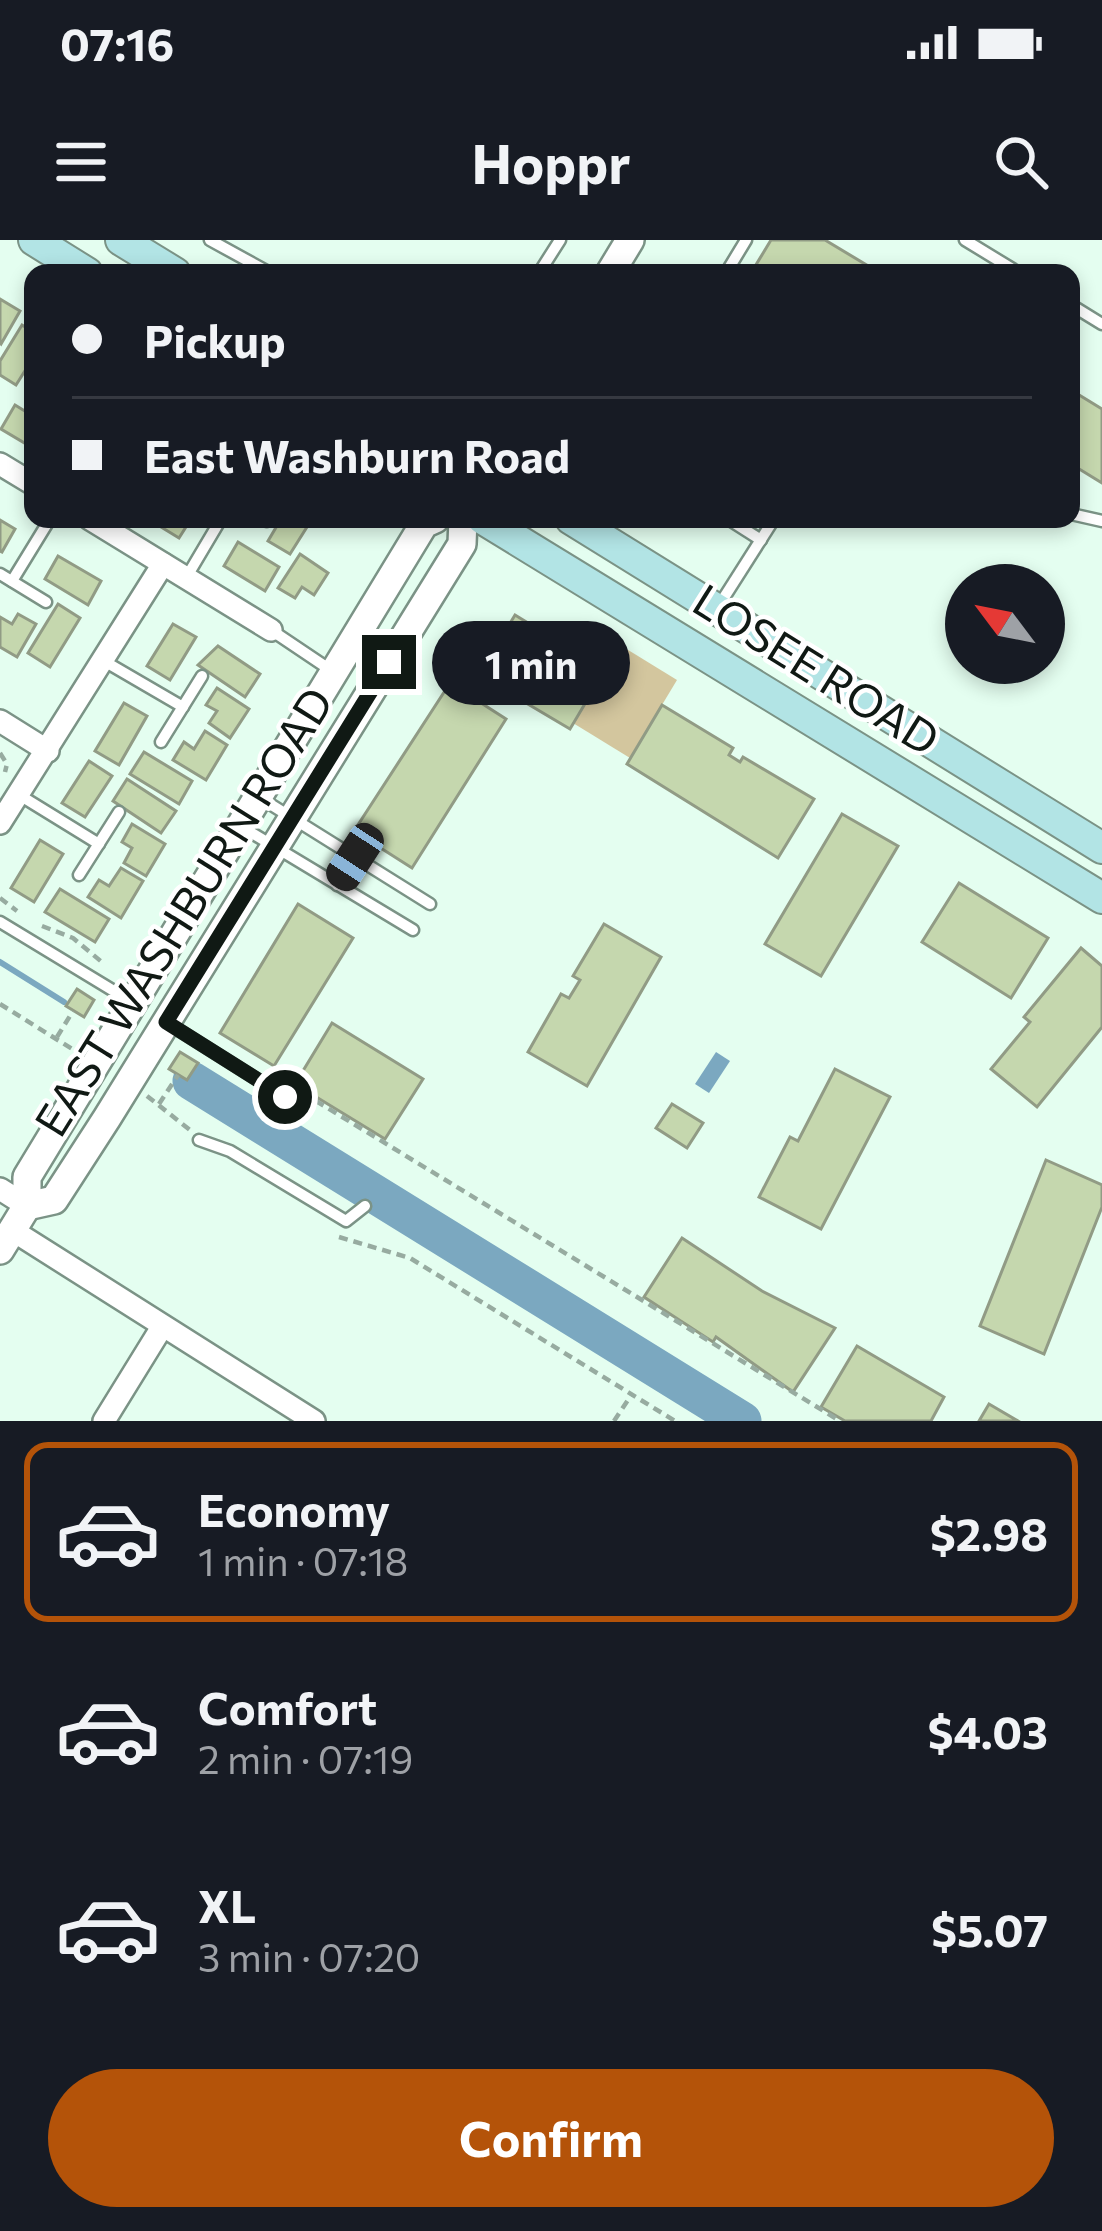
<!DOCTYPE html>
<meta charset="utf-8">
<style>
:root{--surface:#171b24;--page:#242831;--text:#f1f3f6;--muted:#9ea1a6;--line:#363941;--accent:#b45309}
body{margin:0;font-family:Commissioner,sans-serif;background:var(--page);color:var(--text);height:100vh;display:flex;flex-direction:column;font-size:45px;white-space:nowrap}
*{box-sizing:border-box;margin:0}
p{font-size:39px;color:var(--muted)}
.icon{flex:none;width:66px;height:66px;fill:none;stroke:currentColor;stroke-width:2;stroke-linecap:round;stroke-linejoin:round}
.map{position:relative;height:1181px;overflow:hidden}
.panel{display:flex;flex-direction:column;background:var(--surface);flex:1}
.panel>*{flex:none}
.hud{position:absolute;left:24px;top:24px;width:1056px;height:264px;border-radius:24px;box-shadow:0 6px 18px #0003;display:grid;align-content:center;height:264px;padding:0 48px;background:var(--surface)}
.needle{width:78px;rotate:302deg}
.controls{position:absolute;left:945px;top:324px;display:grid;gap:24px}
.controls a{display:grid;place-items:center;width:120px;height:120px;border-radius:50%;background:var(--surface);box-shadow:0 6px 18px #0003;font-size:60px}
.end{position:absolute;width:54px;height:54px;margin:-27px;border:15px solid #101914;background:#fff;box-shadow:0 0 0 6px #fff}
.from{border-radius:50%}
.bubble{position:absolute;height:84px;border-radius:42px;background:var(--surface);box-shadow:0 6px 18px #0003;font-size:39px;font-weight:700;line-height:84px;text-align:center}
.car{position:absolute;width:36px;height:72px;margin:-36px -18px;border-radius:15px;box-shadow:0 0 9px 3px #0007;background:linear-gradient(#222 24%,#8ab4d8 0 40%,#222 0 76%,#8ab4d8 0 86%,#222 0)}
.hud b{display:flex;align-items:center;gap:42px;height:114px;font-size:45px}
.hud b+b{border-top:3px solid var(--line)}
.hud i{width:30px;height:30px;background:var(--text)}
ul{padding:21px 0 0;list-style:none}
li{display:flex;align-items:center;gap:36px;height:180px;margin:0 24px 18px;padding:0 24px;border:6px solid transparent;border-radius:24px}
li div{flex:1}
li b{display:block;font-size:45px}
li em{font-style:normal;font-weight:700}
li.active{border-color:var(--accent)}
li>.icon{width:108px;height:108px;stroke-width:1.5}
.button{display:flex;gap:24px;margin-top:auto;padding:24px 48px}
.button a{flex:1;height:138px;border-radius:72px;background:var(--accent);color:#fff;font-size:48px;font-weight:700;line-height:138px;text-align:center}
.status{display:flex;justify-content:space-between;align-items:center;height:84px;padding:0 60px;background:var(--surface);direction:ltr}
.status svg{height:33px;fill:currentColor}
header{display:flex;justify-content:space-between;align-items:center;height:156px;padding:0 48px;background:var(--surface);font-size:54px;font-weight:700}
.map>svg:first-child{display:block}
.green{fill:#d3c69e}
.water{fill:#7ba8c0}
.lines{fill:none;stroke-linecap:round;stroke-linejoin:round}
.stream{stroke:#7ba8c0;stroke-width:6}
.river{stroke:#7ba8c0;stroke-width:39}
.building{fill:#c5d7ae;stroke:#919b85;stroke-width:3}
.service-casing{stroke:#7b9386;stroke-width:15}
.minor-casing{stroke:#7b9386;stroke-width:26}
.tertiary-casing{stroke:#7b9386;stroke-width:32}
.secondary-casing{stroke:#7b9386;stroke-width:34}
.path{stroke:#97aba0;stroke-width:4.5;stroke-dasharray:9 6;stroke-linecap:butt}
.service{stroke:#fff;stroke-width:10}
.minor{stroke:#fff;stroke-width:21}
.tertiary{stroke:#fff;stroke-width:27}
.secondary{stroke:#b2e4e5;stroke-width:30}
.route{stroke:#101914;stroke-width:15}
.labels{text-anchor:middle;stroke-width:9;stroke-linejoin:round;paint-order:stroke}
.street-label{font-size:45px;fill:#101914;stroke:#fff}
</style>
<div class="status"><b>07:16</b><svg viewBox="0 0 49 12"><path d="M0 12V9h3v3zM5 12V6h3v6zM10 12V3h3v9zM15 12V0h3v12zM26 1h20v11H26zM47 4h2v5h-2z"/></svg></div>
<header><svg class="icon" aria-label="menu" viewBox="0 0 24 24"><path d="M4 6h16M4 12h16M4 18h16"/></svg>Hoppr<svg class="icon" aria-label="search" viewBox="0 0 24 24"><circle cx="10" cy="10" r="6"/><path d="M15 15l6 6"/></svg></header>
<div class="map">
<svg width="1102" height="1181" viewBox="0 0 1102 1181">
<rect width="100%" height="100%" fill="#e4fef0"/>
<path class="green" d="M620 405 677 440 630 518 573 483Z"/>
<path class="water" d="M716 812 730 821 709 853 695 844Z"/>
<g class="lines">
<path class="stream" d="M0 722 64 762"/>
<path class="river" d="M192 841 742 1181"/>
</g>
<g class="building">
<path d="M771 0H825L880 33H751Z"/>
<path d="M0 59 20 71 1 104 0 103Z"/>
<path d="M22 85 33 92V118L16 145 0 135V121Z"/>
<path d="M1071 150 1102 169V243L1071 224Z"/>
<path d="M15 165 33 176V208L1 189Z"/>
<path d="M148 279H191L179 298Z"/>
<path d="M281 279H312L290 314 268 301Z"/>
<path d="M0 280 15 289 2 312 0 311Z"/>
<path d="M238 302 279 327 265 351 224 326Z"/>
<path d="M300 314 328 333 314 355 302 347 295 358 278 348Z"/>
<path d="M58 316 101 341 88 365 45 339Z"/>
<path d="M58 364 80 378 50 427 28 413Z"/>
<path d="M18 374 36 384 17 417 0 407V377L12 384Z"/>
<path d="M515 375 605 430 570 489 479 435Z"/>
<path d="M173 384 196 397 170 440 147 426Z"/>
<path d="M218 406 260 434 245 457 198 425Z"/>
<path d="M450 443 506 479 412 628 354 591Z"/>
<path d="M217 448 249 469 230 498 209 483 217 471 206 465Z"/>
<path d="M124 463 147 476 119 525 95 511Z"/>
<path d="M662 465 733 508 729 515 740 522 743 517 814 559 778 618 627 524Z"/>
<path d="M205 491 227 505 206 540 173 520 184 502 194 509Z"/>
<path d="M144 512 192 541 179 564 130 534Z"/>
<path d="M89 521 112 536 85 577 62 563Z"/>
<path d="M127 539 176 571 161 593 113 561Z"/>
<path d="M842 574 898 606 821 736 765 704Z"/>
<path d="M132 584 165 604 146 636 124 623 132 608 122 602Z"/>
<path d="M40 600 63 614 34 662 11 648Z"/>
<path d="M121 628 143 641 121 678 88 657 99 640 109 646Z"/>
<path d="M959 643 1048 698 1011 758 922 702Z"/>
<path d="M60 649 109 679 95 702 45 672Z"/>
<path d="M298 664 353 698 274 826 220 793Z"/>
<path d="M604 684 661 717 587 846 528 812 561 754 569 758 580 740 573 736Z"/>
<path d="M1081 708 1102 726V787L1037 867 991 829 1030 782 1024 777Z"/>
<path d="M77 749 94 760 84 777 66 766Z"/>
<path d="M332 783 423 839 385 899 295 844Z"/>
<path d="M180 812 198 823 187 840 169 829Z"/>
<path d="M835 829 890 857 821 989 759 957 790 897 798 901Z"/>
<path d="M672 864 703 883 687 908 656 888Z"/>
<path d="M1046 920 1102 945V967L1044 1114 980 1086Z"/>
<path d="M682 998 762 1051 835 1088 793 1152 716 1097 713 1102 644 1057Z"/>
<path d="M857 1106 944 1157 931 1181H845L821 1167Z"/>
<path d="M989 1164 1018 1181H979Z"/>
</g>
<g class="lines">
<g class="service-casing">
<g id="service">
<path d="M210 0 270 33"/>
<path d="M965 0 1019 33"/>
<path d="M539 33 560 0"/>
<path d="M726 33 746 0"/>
<path d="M1071 65 1102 84"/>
<path d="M1071 274 1102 281"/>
<path d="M264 279 267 281"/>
<path d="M728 279 761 300"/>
<path d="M0 334 46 362"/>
<path d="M186 338 221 279"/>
<path d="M12 341 50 279"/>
<path d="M718 367 774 279"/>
<path d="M271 390 332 431"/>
<path d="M104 421 183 467"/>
<path d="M161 502 202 436"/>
<path d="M21 556 99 604"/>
<path d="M262 559 430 664"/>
<path d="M242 587 413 690"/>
<path d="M79 635 119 572"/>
<path d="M337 645 355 617"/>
<path d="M0 682 132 762"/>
<path d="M169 784 285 857"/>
<path d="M199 900 230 911 346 981 365 966"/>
</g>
</g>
<g class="minor-casing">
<g id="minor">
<path d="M0 224 33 244"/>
<path d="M90 279 271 390"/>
<path d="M0 481 48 511"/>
<path d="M0 583 163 324"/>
<path d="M0 949 27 966"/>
<path d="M12 990 314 1181"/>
<path d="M104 1181 162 1087"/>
</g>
</g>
<g class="tertiary-casing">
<g id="tertiary">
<path d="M610 33 630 0"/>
<path d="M27 966 54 960 107 878 462 304 463 279"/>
<path d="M0 1010 27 966V937L424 284 435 279"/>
</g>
</g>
<g class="secondary-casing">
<g id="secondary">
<path d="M34 0 87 33"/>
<path d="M121 0 175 33"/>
<path d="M483 279 1102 658"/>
<path d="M571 279 1102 608"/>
</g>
</g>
<g class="path">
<path d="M0 513 7 524 5 532"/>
<path d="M0 658 17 671"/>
<path d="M42 686 73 698 103 723"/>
<path d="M0 764 77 812"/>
<path d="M57 797 73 771"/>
<path d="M303 853 840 1181"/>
<path d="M147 856 190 890"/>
<path d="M159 864 178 835"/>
<path d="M339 997 410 1018 675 1181"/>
<path d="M614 1181 632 1154"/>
</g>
<use href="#service" class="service"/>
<use href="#minor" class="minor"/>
<use href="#tertiary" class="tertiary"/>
<use href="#secondary" class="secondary"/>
</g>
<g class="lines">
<path class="route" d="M285 857 166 782 389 422"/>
</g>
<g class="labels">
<g class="street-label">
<text transform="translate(816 430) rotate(32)" y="16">LOSEE ROAD</text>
<text transform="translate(184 672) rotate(-58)" y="16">EAST WASHBURN ROAD</text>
</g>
</g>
</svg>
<div class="controls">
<a><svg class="needle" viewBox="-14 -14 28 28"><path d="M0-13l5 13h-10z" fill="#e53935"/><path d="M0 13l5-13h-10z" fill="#9ea1a6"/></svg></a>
</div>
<i class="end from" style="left:285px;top:857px"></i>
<i class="end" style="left:389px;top:422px"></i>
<div class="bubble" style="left:432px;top:381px;width:198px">1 min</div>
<i class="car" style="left:355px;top:617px;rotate:213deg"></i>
<div class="hud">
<b><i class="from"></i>Pickup</b>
<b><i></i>East Washburn Road</b>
</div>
</div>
<section class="panel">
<ul>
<li class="active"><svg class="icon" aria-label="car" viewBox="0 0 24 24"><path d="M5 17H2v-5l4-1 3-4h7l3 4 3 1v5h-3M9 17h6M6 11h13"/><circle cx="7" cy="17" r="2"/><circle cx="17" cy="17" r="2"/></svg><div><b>Economy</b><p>1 min · 07:18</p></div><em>$2.98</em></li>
<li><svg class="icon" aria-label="car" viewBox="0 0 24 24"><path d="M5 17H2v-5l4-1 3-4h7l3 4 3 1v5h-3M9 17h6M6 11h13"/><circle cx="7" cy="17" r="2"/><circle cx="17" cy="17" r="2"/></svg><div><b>Comfort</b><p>2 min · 07:19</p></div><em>$4.03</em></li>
<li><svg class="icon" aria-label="car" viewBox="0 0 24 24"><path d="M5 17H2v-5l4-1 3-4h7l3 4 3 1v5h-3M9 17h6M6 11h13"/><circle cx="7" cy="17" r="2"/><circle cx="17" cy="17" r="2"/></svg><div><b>XL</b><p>3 min · 07:20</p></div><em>$5.07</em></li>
</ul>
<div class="button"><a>Confirm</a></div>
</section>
